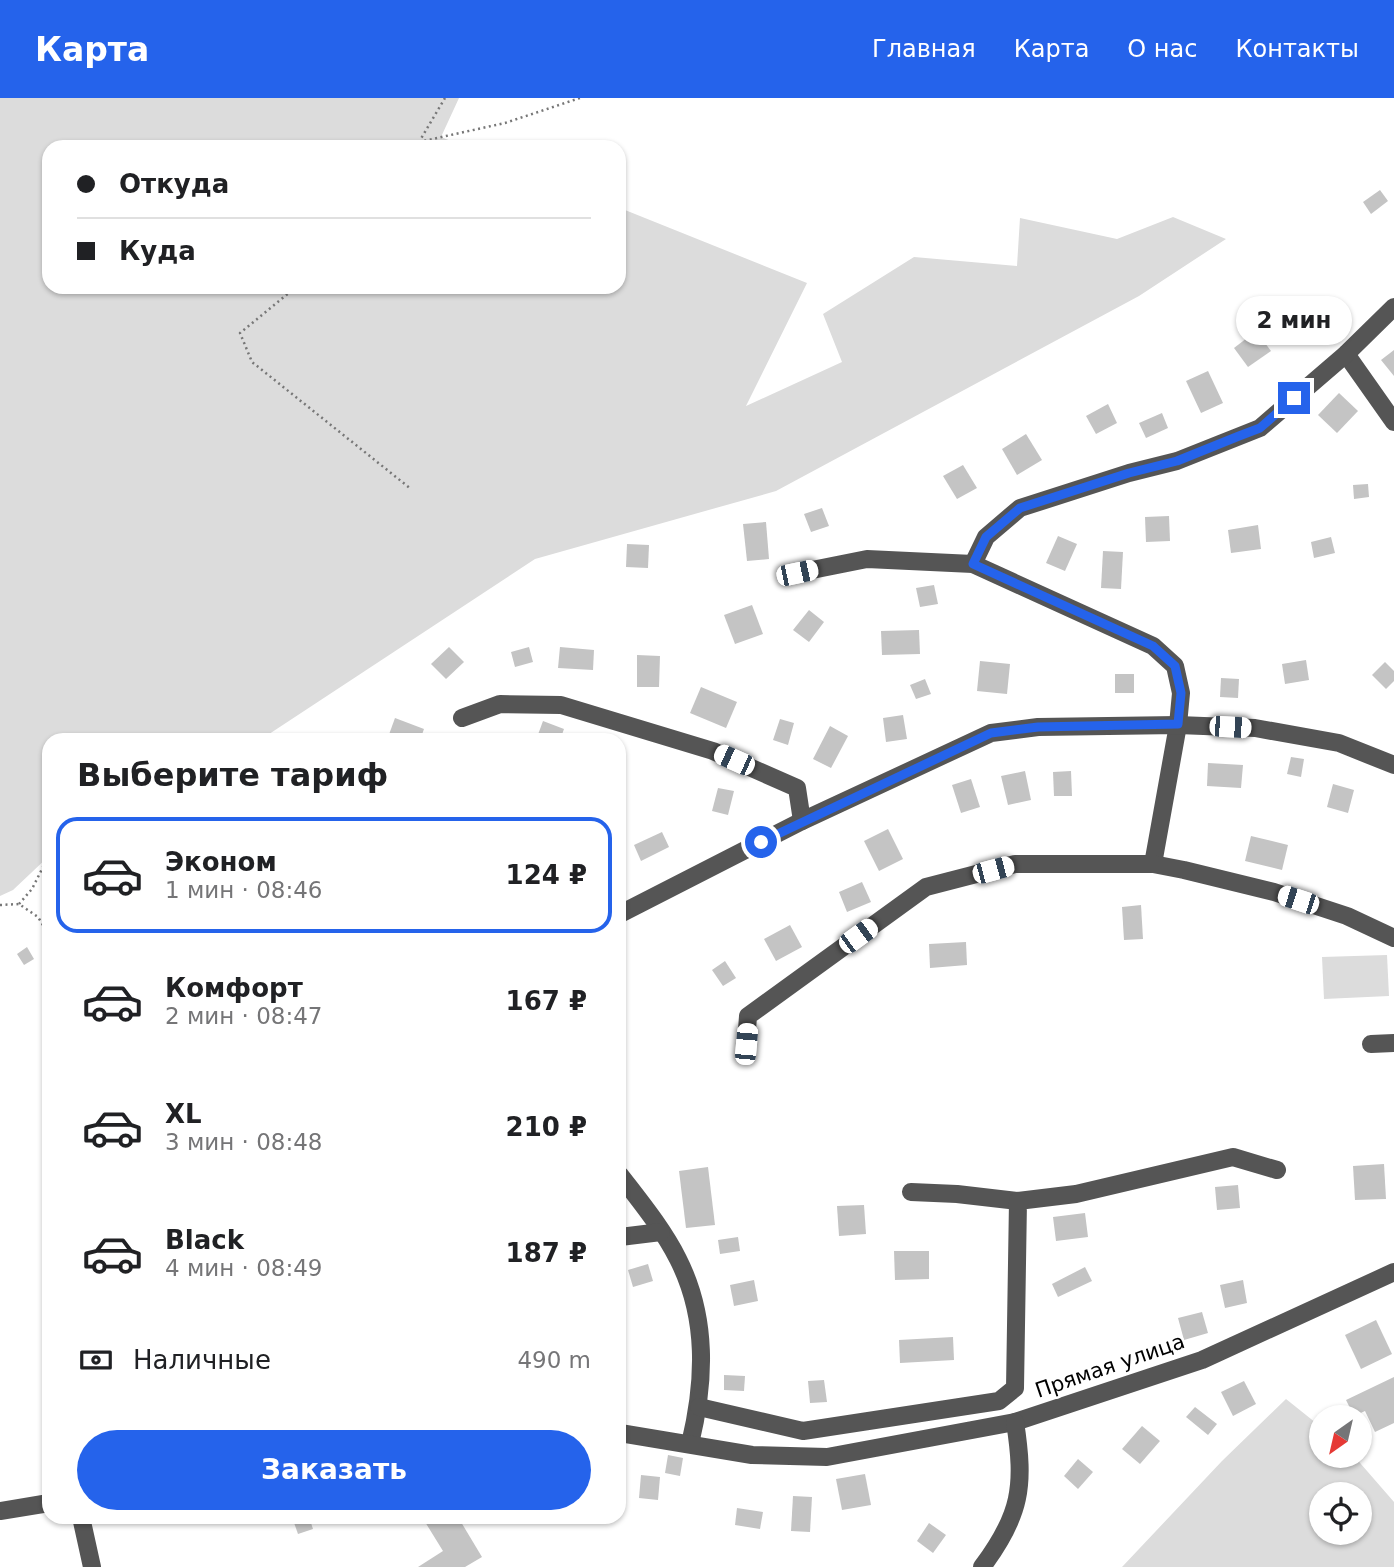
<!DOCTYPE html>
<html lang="ru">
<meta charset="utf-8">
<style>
:root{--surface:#fff;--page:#f2f2f2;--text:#202124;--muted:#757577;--line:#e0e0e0;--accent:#2563eb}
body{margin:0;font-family:"DejaVu Sans",sans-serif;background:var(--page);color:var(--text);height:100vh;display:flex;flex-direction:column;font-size:26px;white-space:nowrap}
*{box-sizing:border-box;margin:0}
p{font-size:23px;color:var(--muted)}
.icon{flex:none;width:38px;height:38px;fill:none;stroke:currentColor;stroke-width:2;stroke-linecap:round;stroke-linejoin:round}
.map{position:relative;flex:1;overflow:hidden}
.details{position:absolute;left:42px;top:635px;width:584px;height:791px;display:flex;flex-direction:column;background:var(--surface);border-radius:21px;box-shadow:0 2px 5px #0004}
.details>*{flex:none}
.banner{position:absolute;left:42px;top:42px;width:584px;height:154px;border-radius:21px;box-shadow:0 2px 5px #0004;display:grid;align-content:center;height:154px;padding:0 35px;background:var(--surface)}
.needle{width:46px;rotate:214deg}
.buttons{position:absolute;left:1309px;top:1307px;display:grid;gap:14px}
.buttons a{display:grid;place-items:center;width:63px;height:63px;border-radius:50%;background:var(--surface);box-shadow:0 2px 5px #0004;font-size:35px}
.end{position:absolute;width:32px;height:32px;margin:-16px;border:9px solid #2563eb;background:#fff;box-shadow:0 0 0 4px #fff}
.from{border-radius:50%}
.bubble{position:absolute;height:49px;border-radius:24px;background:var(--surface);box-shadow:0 2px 5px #0004;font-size:23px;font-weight:700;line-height:49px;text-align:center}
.car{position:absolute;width:21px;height:42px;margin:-21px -10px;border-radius:9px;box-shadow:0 0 5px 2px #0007;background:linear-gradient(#fff 24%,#345 0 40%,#fff 0 76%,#345 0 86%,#fff 0)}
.banner b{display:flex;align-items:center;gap:24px;height:66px;font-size:26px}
.banner b+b{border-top:2px solid var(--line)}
.banner i{width:18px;height:18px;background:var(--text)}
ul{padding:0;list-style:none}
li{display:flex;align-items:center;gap:21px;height:116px;margin:0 14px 10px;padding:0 21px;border:4px solid transparent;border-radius:21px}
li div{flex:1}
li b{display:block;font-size:26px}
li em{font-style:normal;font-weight:700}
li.on{border-color:var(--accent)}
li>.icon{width:63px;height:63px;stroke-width:1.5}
h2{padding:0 35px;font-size:32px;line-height:84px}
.pay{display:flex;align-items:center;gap:18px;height:77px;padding:0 35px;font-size:26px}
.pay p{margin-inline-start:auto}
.action{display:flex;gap:14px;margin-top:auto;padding:14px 35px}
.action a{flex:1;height:80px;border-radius:42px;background:var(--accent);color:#fff;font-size:28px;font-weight:700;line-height:80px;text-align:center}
header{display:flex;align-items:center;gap:42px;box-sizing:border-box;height:98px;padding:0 35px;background:var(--accent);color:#fff}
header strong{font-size:33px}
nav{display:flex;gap:38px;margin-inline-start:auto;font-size:24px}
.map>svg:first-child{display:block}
.green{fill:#dcdcdc;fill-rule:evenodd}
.building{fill:#c4c4c4}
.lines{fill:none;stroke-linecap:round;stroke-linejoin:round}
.path{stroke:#777;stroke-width:2.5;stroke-dasharray:2 3.5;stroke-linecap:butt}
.minor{stroke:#555;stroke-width:18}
.route{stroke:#2563eb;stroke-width:9}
.labels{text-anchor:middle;stroke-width:5;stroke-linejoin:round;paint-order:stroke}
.street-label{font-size:21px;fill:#000;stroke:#fff}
</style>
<header>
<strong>Карта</strong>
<nav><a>Главная</a><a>Карта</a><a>О нас</a><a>Контакты</a></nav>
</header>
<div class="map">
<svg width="1394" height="1469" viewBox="0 0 1394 1469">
<rect width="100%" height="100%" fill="#fff"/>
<g class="green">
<path d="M0 0H459L441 39 466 49H49V189H620V110L807 185 746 308 842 264 823 216 914 159 1017 168 1020 120 1117 141 1173 119 1226 141 1139 198 776 393 535 461 260 642H49V758L13 792 0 798Z"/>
<path d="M1387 857 1389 898 1324 901 1322 859Z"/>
<path d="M1286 1301 1321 1329V1358H1354L1394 1404V1469H1122L1222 1363ZM1321 1396H1360V1435H1321Z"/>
</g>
<g class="building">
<path d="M1380 92 1388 103 1371 116 1363 104Z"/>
<path d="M1256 233 1271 253 1248 269 1234 250Z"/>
<path d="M1394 252V278L1381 262Z"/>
<path d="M1208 273 1223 305 1201 315 1186 283Z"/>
<path d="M1339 295 1358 313 1337 335 1318 317Z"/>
<path d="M1108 306 1117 325 1096 336 1086 318Z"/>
<path d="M1162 315 1168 330 1146 340 1139 325Z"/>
<path d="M1026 336 1042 362 1017 377 1002 351Z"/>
<path d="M963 367 977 390 957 401 943 378Z"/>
<path d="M1368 386 1369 399 1354 401 1353 387Z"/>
<path d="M822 410 829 428 811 434 804 416Z"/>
<path d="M1169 418 1170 443 1146 444 1145 419Z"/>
<path d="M766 424 769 461 747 463 743 426Z"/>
<path d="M1258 427 1261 451 1231 455 1228 432Z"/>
<path d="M1058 438 1077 446 1065 473 1046 465Z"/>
<path d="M1331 439 1335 455 1314 460 1311 444Z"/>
<path d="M627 446 649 447 648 470 626 469Z"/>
<path d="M1103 453 1123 454 1121 491 1101 490Z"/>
<path d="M934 487 938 506 920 509 916 490Z"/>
<path d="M752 507 763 536 735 546 724 517Z"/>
<path d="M809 512 824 524 809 544 793 532Z"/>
<path d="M919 532 920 556 882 557 881 533Z"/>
<path d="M449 549 464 564 446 581 431 566Z"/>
<path d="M529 549 533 564 515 569 511 554Z"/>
<path d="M560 549 594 552 593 572 558 570Z"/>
<path d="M637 557 660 558 659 589H637Z"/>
<path d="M1306 562 1309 582 1285 586 1282 566Z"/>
<path d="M980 563 1010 566 1007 596 977 593Z"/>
<path d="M1385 564 1394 573V583L1386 591 1372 577Z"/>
<rect x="1115" y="576" width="19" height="19"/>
<path d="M1221 580 1239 581 1238 600 1220 599Z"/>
<path d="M925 581 931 596 916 601 910 587Z"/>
<path d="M701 589 737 604 726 630 690 615Z"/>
<path d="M903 617 907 641 886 644 883 620Z"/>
<path d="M395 620 424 631 420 642H387Z"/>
<path d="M780 621 794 625 788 647 773 642Z"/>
<path d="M543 623 564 631 560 642H536Z"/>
<path d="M830 628 848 638 831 670 813 661Z"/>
<path d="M1291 659 1304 661 1301 679 1287 676Z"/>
<path d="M620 663 625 665 620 681Z"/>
<path d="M1208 665 1243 667 1241 690 1207 688Z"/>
<path d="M1025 673 1031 702 1008 707 1001 678Z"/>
<path d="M1071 673 1072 698H1054L1053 674Z"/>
<path d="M971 681 980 709 961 715 952 687Z"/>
<path d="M1333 686 1354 692 1348 715 1327 709Z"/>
<path d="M718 690 734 693 728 717 712 713Z"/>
<path d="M888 731 903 761 879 773 864 743Z"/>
<path d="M662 734 669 749 641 763 634 747Z"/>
<path d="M1251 738 1288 747 1282 772 1245 763Z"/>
<path d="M862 784 871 804 847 814 839 794Z"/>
<path d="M1141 807 1143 841 1124 842 1122 809Z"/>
<path d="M790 827 802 849 776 863 764 841Z"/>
<path d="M966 844 967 867 930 870 929 846Z"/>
<path d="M27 849 34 861 24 867 17 856Z"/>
<path d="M725 863 736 880 723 888 712 872Z"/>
<path d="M1384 1066 1386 1101 1355 1102 1353 1068Z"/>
<path d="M708 1069 715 1127 686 1130 679 1073Z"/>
<path d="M1238 1087 1240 1110 1217 1112 1215 1089Z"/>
<path d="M864 1107 866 1136 839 1138 837 1108Z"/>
<path d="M1085 1115 1088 1139 1056 1143 1053 1119Z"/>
<path d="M738 1139 740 1153 720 1156 718 1142Z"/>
<path d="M894 1153H929V1181L895 1182Z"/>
<path d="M648 1166 653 1183 633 1189 628 1172Z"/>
<path d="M1085 1169 1092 1183 1058 1199 1052 1186Z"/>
<path d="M754 1182 758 1203 734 1208 730 1187Z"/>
<path d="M1243 1182 1247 1205 1225 1210 1220 1187Z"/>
<path d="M1202 1214 1208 1235 1184 1242 1178 1220Z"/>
<path d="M1376 1222 1392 1256 1361 1271 1345 1237Z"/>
<path d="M953 1239 954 1262 900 1265 899 1242Z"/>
<path d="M724 1277 745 1278 744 1293 724 1292Z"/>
<path d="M1394 1279V1325L1375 1334 1365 1313 1354 1318 1346 1302Z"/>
<path d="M824 1282 827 1304 810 1305 808 1283Z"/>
<path d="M1244 1283 1256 1306 1233 1318 1221 1294Z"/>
<path d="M1195 1309 1217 1326 1208 1337 1186 1319Z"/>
<path d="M1142 1328 1160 1343 1140 1366 1122 1351Z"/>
<path d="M668 1357 683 1360 680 1378 665 1375Z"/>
<path d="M1078 1361 1093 1374 1078 1391 1064 1378Z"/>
<path d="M865 1376 871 1407 842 1412 836 1381Z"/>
<path d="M641 1377 660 1379 658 1402 639 1400Z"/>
<path d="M793 1398 812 1399 810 1434 791 1433Z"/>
<path d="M737 1410 763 1414 760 1431 735 1427Z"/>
<path d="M292 1419H309L313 1431 298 1436Z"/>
<path d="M422 1419H458L482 1459 465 1469H418L443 1453Z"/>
<path d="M929 1425 946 1437 933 1455 917 1443Z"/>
</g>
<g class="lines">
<g class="path">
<path d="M419 44 505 25 580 0"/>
<path d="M416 49 445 0"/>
<path d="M296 189 240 235 252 264 411 391"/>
<path d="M19 806 32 791 49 757"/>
<path d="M0 807 19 806 38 819 49 837"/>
</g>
<g class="minor">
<path d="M1346 256 1394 324"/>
<path d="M973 466 986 439 1020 410 1129 375 1177 363 1260 330 1346 256 1394 209"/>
<path d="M797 475 867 461 973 466 1153 548 1175 568 1181 595 1178 627 1153 766"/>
<path d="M462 620 500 606 561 607 713 653 797 690 802 723"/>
<path d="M620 816 802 723 991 635 1038 629 1178 627 1255 630 1339 645 1394 667"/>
<path d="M746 946 748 918 926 789 1015 766H1153L1184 772 1274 794 1347 818 1394 840"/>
<path d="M1371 946 1394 945"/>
<path d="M620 1077C640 1103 663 1131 678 1161 708 1220 705 1284 690 1346"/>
<path d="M911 1094 957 1096 1018 1103"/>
<path d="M620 1139 661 1134"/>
<path d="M699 1309 803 1333 999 1303 1015 1290 1018 1103 1076 1096 1233 1059 1277 1072"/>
<path d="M620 1335 752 1357 827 1359 1015 1324 1202 1262 1394 1174"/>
<path d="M0 1413 49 1405"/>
<path d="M81 1419 92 1469"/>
<path d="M982 1469C1021 1417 1025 1388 1015 1324"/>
</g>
</g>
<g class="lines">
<path class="route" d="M761 744 991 635 1038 629 1178 626 1181 595 1175 568 1153 548 973 466 986 439 1020 410 1129 375 1177 363 1239 338 1260 330 1294 300"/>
</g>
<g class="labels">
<g class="street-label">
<text transform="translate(1110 1268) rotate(-19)" y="7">Прямая улица</text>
</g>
</g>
</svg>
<div class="buttons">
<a><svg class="needle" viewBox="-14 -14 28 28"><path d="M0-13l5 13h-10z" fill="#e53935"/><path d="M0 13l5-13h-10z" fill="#757577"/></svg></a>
<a><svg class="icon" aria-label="locate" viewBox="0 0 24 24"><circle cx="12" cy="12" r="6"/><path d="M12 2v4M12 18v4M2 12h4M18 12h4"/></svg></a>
</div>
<i class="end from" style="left:761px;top:744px"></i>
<i class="end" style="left:1294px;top:300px"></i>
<div class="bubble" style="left:1236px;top:198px;width:116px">2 мин</div>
<i class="car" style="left:797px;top:475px;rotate:78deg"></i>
<i class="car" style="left:1230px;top:629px;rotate:93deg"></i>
<i class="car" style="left:734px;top:662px;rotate:294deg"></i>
<i class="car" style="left:993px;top:772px;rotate:75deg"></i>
<i class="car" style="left:1298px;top:802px;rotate:288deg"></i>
<i class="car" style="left:858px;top:838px;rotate:54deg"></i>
<i class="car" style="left:746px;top:946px;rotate:5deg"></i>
<div class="banner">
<b><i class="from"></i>Откуда</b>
<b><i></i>Куда</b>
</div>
<section class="details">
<h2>Выберите тариф</h2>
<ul>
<li class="on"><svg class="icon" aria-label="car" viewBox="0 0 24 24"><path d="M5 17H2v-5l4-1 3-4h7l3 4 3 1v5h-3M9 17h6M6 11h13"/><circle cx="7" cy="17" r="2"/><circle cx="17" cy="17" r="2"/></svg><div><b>Эконом</b><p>1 мин · 08:46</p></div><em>124 ₽</em></li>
<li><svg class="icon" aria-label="car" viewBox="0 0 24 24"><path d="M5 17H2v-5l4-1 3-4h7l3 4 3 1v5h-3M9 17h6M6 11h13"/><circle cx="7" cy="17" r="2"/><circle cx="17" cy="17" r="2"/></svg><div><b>Комфорт</b><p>2 мин · 08:47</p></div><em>167 ₽</em></li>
<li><svg class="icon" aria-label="car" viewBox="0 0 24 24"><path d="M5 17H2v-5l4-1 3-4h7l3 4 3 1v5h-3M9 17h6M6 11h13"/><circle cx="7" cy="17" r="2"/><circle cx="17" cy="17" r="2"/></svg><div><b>XL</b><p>3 мин · 08:48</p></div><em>210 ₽</em></li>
<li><svg class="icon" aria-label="car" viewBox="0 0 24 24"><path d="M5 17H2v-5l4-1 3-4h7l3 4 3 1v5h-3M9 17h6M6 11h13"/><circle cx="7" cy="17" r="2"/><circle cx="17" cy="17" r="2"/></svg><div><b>Black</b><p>4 мин · 08:49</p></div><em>187 ₽</em></li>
</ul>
<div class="pay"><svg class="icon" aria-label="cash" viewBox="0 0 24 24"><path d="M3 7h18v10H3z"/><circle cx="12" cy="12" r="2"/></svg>Наличные<p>490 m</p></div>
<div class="action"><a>Заказать</a></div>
</section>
</div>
